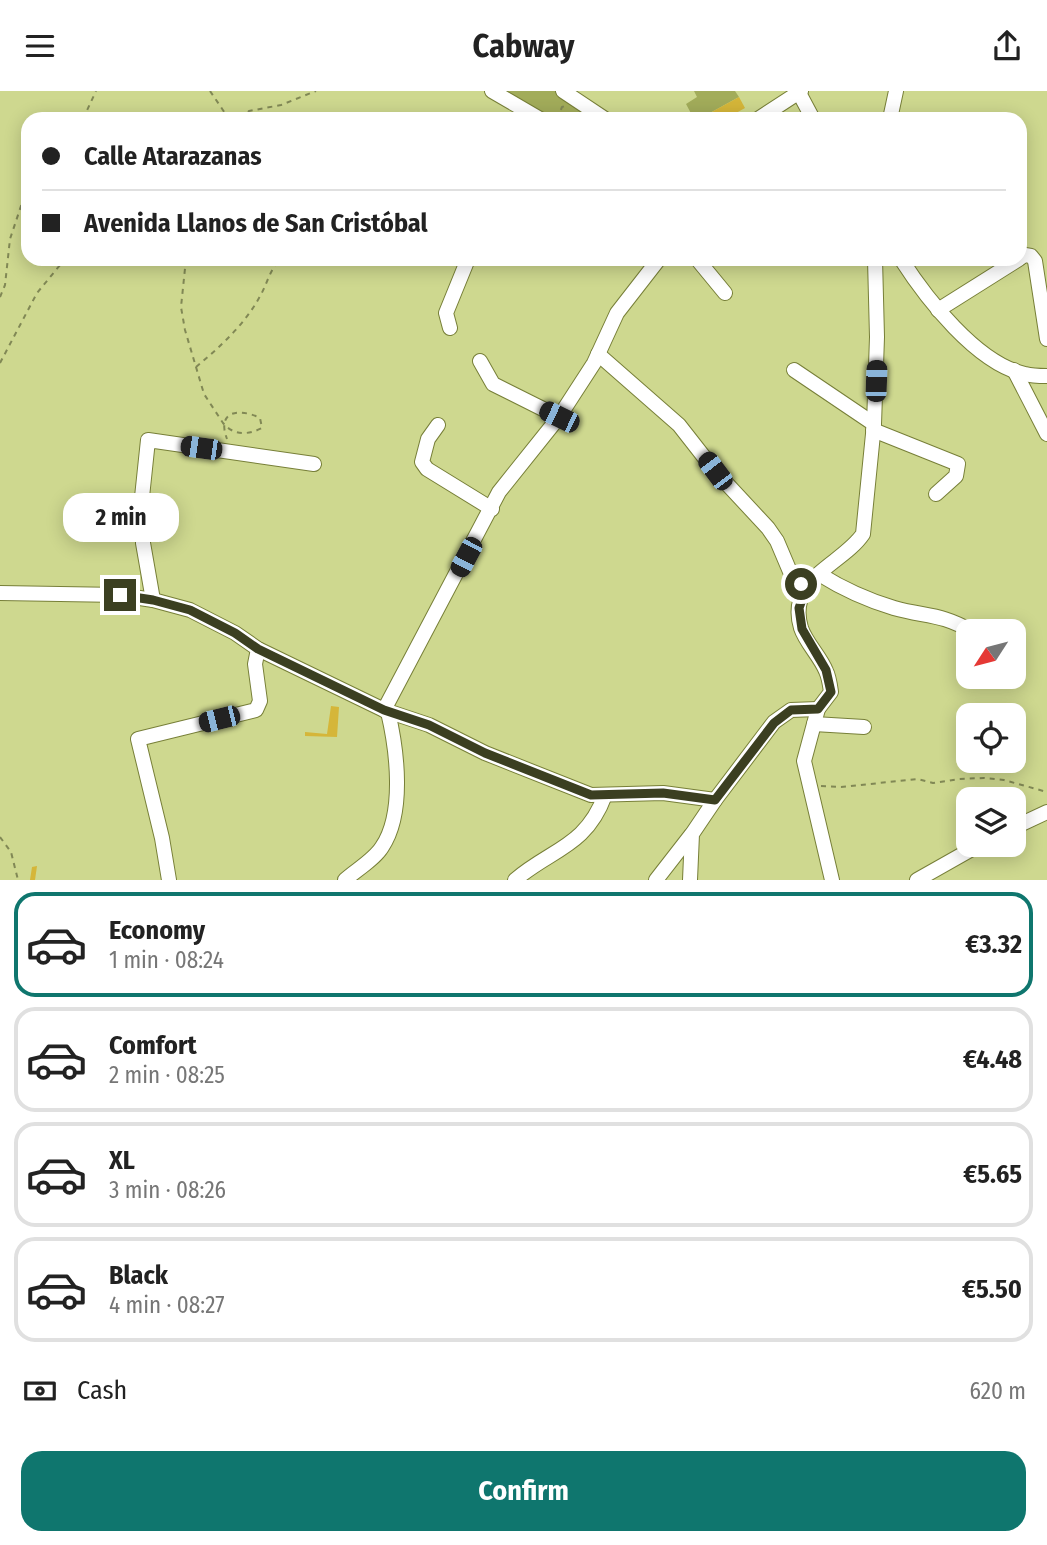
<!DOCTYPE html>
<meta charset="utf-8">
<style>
:root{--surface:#fff;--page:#f6f6f6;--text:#222;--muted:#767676;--line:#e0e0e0;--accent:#0f766e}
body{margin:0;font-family:"Fira Sans Condensed",sans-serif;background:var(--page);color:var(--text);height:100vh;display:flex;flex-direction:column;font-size:26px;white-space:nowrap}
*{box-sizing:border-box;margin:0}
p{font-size:23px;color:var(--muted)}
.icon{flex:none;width:38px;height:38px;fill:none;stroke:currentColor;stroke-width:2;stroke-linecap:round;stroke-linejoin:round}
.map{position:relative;height:789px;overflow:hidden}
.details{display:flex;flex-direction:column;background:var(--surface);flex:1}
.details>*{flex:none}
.banner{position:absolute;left:21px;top:21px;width:1006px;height:154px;border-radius:21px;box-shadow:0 4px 18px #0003;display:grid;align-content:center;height:154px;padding:0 21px;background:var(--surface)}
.needle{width:46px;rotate:234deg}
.controls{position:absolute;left:956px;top:528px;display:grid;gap:14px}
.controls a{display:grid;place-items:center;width:70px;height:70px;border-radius:14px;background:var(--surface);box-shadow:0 4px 18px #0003;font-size:35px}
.end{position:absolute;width:32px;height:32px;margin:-16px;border:9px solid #3b3f21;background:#fff;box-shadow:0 0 0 4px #fff}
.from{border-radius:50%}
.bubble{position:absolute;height:49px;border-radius:21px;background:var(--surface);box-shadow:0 4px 18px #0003;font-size:23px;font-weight:700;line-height:49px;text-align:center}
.car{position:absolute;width:21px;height:42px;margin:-21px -10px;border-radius:9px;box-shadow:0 0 5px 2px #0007;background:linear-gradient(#222 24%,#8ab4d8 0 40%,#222 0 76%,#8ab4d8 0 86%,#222 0)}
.banner b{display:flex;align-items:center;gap:24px;height:66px;font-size:26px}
.banner b+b{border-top:2px solid var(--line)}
.banner i{width:18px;height:18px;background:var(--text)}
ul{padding:12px 0 0;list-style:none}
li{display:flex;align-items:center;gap:21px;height:105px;margin:0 14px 10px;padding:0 7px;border:4px solid var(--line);border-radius:21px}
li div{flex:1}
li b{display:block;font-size:26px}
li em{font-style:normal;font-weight:700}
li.selected{border-color:var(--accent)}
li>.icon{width:63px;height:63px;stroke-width:1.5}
.pay{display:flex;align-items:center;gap:18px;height:77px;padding:0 21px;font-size:26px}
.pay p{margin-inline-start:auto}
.button{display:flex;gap:14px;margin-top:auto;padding:14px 21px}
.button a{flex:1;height:80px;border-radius:21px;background:var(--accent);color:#fff;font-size:28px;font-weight:700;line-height:80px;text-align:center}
header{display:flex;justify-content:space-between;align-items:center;height:91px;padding:0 21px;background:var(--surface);font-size:32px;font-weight:700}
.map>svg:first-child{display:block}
.green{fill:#a2ac5a}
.building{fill:#d5b639}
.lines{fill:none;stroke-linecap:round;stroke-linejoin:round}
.minor-casing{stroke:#777f38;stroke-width:16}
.path{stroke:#818855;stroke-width:2;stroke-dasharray:5 5;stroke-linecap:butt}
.minor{stroke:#fff;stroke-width:14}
.route{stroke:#3b3f21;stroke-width:9}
</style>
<header><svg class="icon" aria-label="menu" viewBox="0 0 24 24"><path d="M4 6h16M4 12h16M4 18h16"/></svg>Cabway<svg class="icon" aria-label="share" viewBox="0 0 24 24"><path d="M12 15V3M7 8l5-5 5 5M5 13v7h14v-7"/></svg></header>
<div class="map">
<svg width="1047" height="789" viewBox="0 0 1047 789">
<rect width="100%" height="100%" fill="#ced88f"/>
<g class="green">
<path d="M492 0H563L589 16 579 28H540Z"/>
<path d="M694 0H735L739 6 699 28H694L686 13 697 6Z"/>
</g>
<g class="building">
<path d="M739 6 745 17 725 28H699Z"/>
<path d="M331 615 339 616 337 646 305 645V641L327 643Z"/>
<path d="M37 775 35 789H30L32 776Z"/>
</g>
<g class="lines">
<g class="minor-casing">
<g id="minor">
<path d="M492 0 540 28"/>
<path d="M563 0 605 28"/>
<path d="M798 0 813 28"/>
<path d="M758 28 801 0"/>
<path d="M890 28 896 0"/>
<path d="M1020 167 1025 164 1031 165 1035 170 1047 248"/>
<path d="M697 168 725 202"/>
<path d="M901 168C926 207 977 273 1025 283 1032 285 1040 285 1047 285"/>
<path d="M938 219 1019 168"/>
<path d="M450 237 446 222 468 168"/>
<path d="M598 263 679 334 715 380 768 437 777 450 791 483 807 495"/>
<path d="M480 270 493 293 559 326"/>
<path d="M794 279 874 333"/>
<path d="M1014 279 1047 343"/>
<path d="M438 334 428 348 422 371 427 378 492 418"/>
<path d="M873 339 958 373 956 385 936 403"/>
<path d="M819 483C843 498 867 509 894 517 926 526 941 522 973 541"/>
<path d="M0 502 120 504 153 509 190 519 235 542 258 558 384 619 429 634 485 662 591 704 663 702 715 709"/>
<path d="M153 509 143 452 142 406 148 349 314 373"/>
<path d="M384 619 499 401 559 326 594 272 617 222 659 168"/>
<path d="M814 633 864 636"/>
<path d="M1013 737 1047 721"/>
<path d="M169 789 162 747 138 648 256 619 260 610 255 573 258 558"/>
<path d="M345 789C356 779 374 769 382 756 405 722 397 659 388 621"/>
<path d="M515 789C551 758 586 756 605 704"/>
<path d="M656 789 691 744"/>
<path d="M690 789 692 743 715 709 774 631 791 619 818 618"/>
<path d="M832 789 804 670 818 618 831 601C830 594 829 586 826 580 820 565 806 552 801 537 786 487 842 474 863 443L874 333 877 246 875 168"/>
<path d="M917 789 979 754"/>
</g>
</g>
<g class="path">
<path d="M210 0 229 28"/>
<path d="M83 28 96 0"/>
<path d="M241 28 249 20 281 14 316 0"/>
<path d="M557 28 562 16 565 15"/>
<path d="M186 168 181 216 185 239 204 303 223 332C234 345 248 344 262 337L260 327C240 317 216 319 227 348"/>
<path d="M0 206 5 194 10 148 28 94"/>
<path d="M0 272 37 202 65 168"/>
<path d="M196 276C220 256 244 234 259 207 267 194 269 180 280 168"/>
<path d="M821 695 841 696 918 688 933 692 959 688 984 687 1004 689 1047 701"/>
<path d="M0 746 11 761 18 789"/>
</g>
<use href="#minor" class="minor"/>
</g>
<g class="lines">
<path class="route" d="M120 504 153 509 190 519 235 542 258 558 384 619 429 634 485 662 591 704 663 702 715 709 774 632 791 619 818 618 831 601 826 579 802 538 799 517 807 495 801 493"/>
</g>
</svg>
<div class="controls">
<a><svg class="needle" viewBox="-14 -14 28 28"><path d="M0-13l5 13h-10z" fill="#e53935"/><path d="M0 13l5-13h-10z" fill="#767676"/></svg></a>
<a><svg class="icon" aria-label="locate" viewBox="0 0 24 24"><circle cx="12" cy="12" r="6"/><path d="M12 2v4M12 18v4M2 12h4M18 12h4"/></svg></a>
<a><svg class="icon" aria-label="layers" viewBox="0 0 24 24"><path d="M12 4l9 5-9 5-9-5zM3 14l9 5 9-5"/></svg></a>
</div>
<i class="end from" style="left:801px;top:493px"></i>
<i class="end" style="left:120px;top:504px"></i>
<div class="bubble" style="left:63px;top:402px;width:116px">2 min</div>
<i class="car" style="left:876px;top:290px;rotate:2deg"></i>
<i class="car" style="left:559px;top:326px;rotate:296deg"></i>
<i class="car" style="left:201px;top:357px;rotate:278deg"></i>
<i class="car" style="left:715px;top:380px;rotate:323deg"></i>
<i class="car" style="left:466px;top:466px;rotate:208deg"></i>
<i class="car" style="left:219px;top:628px;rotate:256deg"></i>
<div class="banner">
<b><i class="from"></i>Calle Atarazanas</b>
<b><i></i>Avenida Llanos de San Cristóbal</b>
</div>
</div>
<section class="details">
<ul>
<li class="selected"><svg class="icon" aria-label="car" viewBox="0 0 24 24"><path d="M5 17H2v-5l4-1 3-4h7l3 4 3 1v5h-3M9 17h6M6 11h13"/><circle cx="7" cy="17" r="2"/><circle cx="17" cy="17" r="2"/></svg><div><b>Economy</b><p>1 min · 08:24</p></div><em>€3.32</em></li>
<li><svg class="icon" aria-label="car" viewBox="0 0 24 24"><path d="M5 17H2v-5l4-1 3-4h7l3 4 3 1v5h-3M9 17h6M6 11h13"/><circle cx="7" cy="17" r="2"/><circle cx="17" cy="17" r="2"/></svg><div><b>Comfort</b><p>2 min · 08:25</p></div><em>€4.48</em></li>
<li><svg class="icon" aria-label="car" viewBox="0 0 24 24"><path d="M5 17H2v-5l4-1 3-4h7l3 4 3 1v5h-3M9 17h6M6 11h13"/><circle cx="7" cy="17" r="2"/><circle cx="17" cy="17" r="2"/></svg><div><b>XL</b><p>3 min · 08:26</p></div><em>€5.65</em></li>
<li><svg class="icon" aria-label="car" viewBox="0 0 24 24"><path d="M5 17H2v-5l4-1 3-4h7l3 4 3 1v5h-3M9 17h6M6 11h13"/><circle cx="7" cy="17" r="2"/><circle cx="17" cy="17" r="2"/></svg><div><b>Black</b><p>4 min · 08:27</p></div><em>€5.50</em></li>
</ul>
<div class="pay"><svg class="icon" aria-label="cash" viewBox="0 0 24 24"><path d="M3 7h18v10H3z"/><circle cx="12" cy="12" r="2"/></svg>Cash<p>620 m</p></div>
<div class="button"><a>Confirm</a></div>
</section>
